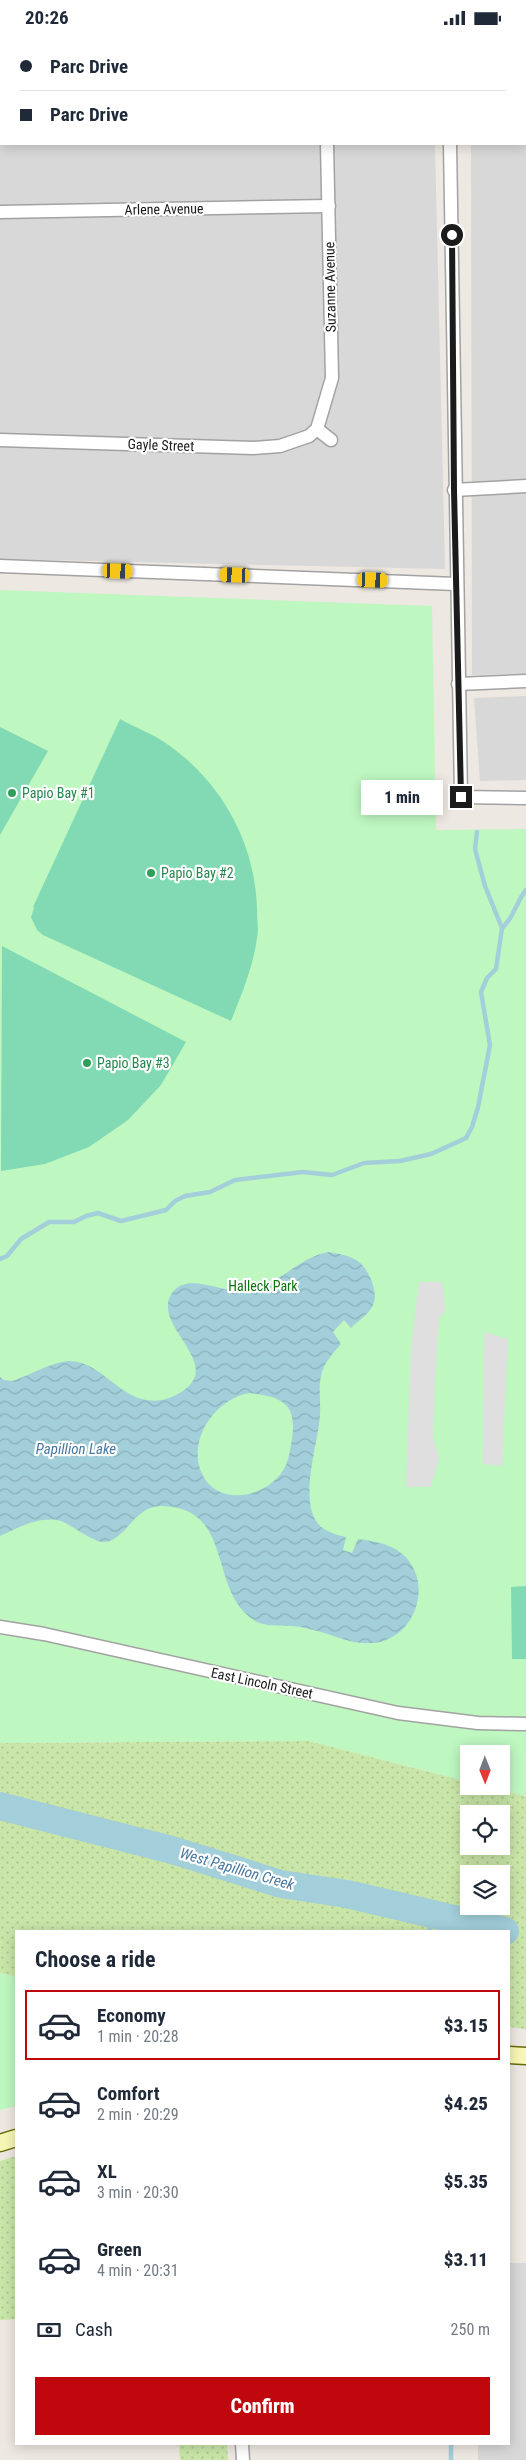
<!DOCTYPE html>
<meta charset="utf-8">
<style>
:root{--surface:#fff;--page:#f2f2f3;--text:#1f2937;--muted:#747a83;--line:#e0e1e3;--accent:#c0070e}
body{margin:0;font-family:"Roboto Condensed",sans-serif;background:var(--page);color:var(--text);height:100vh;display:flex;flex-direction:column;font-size:19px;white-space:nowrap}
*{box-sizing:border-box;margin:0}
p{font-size:16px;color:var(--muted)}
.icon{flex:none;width:28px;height:28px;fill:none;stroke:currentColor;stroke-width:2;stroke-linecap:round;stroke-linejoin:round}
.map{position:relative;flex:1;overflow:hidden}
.panel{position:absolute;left:15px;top:1895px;width:495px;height:515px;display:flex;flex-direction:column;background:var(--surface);border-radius:0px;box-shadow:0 2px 12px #0003}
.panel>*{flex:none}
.hud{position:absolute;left:0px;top:0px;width:526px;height:110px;box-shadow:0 2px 12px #0003;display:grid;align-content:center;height:110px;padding:0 20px;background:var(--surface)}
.needle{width:32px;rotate:179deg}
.tools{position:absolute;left:460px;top:1710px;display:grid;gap:10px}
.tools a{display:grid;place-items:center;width:50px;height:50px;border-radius:0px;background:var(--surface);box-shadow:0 2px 12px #0003;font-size:25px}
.end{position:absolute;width:22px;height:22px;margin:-11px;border:6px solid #1b1b1b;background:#fff;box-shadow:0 0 0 2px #fff}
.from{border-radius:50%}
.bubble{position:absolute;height:35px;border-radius:0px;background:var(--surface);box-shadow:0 2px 12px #0003;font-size:16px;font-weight:800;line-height:35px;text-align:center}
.car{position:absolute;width:15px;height:30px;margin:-15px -8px;border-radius:6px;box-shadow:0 0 4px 1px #0007;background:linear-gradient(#f5c518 24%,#345 0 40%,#f5c518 0 76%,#345 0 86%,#f5c518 0)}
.hud b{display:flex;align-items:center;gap:18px;height:48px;font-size:19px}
.hud b+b{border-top:1px solid var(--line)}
.hud i{width:12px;height:12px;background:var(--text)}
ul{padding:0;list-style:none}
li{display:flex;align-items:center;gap:15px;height:70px;margin:0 10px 8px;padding:0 10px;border:2px solid transparent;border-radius:0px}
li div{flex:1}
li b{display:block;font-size:19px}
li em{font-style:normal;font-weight:800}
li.current{border-color:var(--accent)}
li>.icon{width:45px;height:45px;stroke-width:1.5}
h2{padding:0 20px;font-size:22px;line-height:60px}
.pay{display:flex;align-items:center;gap:12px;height:55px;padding:0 20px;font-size:19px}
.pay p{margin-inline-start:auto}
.primary-button{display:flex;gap:10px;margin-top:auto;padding:10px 20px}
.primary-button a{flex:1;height:58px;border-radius:0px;background:var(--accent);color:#fff;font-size:20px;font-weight:800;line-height:58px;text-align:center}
.status{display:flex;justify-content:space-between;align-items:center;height:35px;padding:0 25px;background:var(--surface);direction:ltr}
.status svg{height:14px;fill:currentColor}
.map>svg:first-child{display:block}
.residential{fill:#d9d8d8}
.grass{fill:url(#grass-dots);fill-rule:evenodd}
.park{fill:#bef7c0}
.pitch{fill:#81dab4}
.parking{fill:#dfdfdf}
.water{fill:url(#water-waves);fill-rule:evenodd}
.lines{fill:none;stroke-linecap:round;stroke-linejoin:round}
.stream{stroke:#a2cfd9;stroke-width:4.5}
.river{stroke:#a2cfd9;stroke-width:28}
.minor-casing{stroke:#a2a2a2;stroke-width:15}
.secondary-casing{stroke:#666c08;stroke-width:19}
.minor{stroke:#fff;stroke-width:12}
.secondary{stroke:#f6f7b5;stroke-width:16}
.route{stroke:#1b1b1b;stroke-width:6}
.leisure-dot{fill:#2e9e5b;stroke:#fff;stroke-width:2}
.labels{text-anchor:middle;stroke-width:4.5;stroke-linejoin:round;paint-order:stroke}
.street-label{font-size:14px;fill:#1b1b1b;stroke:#fff}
.leisure-label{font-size:14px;fill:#27864d;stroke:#fff;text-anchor:start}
.park-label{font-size:14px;fill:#0f7413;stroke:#fff}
.water-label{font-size:15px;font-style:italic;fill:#4978a0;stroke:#fff}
</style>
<div class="status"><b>20:26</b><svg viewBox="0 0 49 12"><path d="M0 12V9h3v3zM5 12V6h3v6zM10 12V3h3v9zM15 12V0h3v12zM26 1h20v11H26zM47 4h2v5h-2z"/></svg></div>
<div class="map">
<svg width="526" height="2425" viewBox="0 0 526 2425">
<defs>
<pattern id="grass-dots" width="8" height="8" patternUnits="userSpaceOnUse" patternTransform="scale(1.25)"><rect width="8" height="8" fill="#c9e6a8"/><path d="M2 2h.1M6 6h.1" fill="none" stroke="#acc590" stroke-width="1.8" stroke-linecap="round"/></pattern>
<pattern id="water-waves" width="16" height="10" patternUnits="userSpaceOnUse" patternTransform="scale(1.25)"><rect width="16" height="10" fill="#a2cfd9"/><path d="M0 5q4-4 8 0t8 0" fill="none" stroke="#8bb1ba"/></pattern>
</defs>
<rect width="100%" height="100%" fill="#ede8e1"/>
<g class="residential">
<path d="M0 0H433L1 1V109H435L445 534 0 524Z"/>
<path d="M471 0H526V639L472 640 471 109H525V1Z"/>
<path d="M526 661V745L480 746 474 663Z"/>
<path d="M509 2228H526V2425H478V2409H509Z"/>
</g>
<g class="grass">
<path d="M309 1706 469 1747V1751H486L526 1761V1994L509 1992V1896H16V1942L0 1938V1708ZM469 1779H501V1811H469ZM469 1839H501V1871H469Z"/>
<path d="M16 2121V2284L0 2285V2126Z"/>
<path d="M179 2409H227L228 2425H180Z"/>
</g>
<g class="park">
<path d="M0 555 432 571 436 795 526 794V1761L486 1751H501V1719H469V1747L309 1706 0 1708Z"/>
<path d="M0 1938 16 1942V2071L0 2075Z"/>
</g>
<g class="pitch">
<path d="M120 684C134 692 151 698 164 707 221 745 256 808 257 876 257 885 259 894 257 903 253 932 242 958 231 986L43 900 37 895 31 882 34 873 33 872Z"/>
<path d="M0 692 48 716 0 800Z"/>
<path d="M2 911 186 1007 161 1050 128 1085 89 1112 45 1129 1 1136Z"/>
<path d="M526 1551V1624H512L511 1552Z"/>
</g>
<g class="parking">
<path d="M419 1247H442L444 1259 445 1275 439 1284 435 1345 433 1403 439 1423 431 1452H406L411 1312Z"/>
<path d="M484 1297 508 1304 502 1431 483 1429Z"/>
</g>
<path class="water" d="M329 1217C339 1219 350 1220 359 1227 369 1235 379 1258 373 1270 369 1279 358 1286 351 1293L344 1285 333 1297 341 1309C333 1318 323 1329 321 1341 318 1354 321 1367 320 1380 318 1409 300 1460 316 1486 322 1496 336 1500 346 1502L343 1515 352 1518 358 1504C372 1506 389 1508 401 1518 436 1546 415 1606 372 1608 351 1610 332 1599 313 1595 306 1593 298 1591 290 1591 279 1590 268 1592 257 1587 206 1559 237 1472 161 1471 134 1471 126 1505 105 1507 98 1508 90 1502 84 1499 76 1495 69 1489 61 1486 39 1480 18 1493 0 1501V1342L4 1345 12 1346C29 1341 53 1326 70 1326 107 1326 128 1384 176 1360 232 1331 149 1292 172 1258 187 1237 220 1257 240 1256 275 1256 295 1223 329 1217ZM250 1358C283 1362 297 1369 292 1404 290 1415 289 1427 282 1437 265 1462 220 1472 203 1441 185 1407 215 1363 250 1358Z"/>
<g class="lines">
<g class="stream">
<path d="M502 893C514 883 516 867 526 855"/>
<path d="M0 1224 7 1221 21 1204 49 1187H74L86 1181 98 1178 121 1186 166 1175 175 1166 185 1161 210 1157 235 1145 303 1137 332 1140 364 1128 400 1126 431 1119 466 1103 472 1092 478 1072 490 1010 481 957 487 943 496 934 502 893 485 851 475 814 477 797"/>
<path d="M426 1879 430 1896"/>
<path d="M451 2409V2425"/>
</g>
<path class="river" d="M0 1771 172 1815 281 1849 347 1859 505 1896"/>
<g class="minor-casing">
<g id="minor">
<path d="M325 0V1"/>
<path d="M447 0V1"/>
<path d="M450 109 461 762 526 763"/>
<path d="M0 177 329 171"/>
<path d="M317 394 331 405"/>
<path d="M0 405 253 413 280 411 309 401 317 394 332 343 327 109"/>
<path d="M454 455 526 451"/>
<path d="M0 531 456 549"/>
<path d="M458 649 526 646"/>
<path d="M0 1592 44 1599 398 1678 478 1688 526 1689"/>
<path d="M242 2409 243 2425"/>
</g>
</g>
<g class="secondary-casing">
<g id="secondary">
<path d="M509 2020 526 2021"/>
<path d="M0 2108 16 2103"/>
</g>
</g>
<use href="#minor" class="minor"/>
<use href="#secondary" class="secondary"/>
</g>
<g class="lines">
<path class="route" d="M452 200 454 455 461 762"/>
</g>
<g class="leisure-dot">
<circle cx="12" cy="758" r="5"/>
<circle cx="151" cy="838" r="5"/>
<circle cx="87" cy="1028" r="5"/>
</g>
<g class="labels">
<g class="street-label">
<text transform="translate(164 174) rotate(-1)" y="5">Arlene Avenue</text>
<text transform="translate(330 252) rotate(-91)" y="5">Suzanne Avenue</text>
<text transform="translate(161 410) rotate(2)" y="5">Gayle Street</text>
<text transform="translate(262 1648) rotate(12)" y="5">East Lincoln Street</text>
</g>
<g class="leisure-label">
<text x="22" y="763">Papio Bay #1</text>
<text x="161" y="843">Papio Bay #2</text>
<text x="97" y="1033">Papio Bay #3</text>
</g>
<g class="park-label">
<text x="263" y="1256">Halleck Park</text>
</g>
<g class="water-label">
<text x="76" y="1419">Papillion Lake</text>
<text transform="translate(237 1834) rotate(16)" y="5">West Papillion Creek</text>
</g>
</g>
</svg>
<div class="tools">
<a><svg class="needle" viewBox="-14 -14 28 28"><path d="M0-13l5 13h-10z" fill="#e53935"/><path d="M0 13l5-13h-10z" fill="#747a83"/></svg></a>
<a><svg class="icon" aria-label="locate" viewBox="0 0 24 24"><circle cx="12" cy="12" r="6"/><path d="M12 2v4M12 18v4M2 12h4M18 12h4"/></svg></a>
<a><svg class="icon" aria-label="layers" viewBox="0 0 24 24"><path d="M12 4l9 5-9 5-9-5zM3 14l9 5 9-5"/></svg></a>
</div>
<i class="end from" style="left:452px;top:200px"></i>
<i class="end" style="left:461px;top:762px"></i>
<div class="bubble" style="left:361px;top:745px;width:82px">1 min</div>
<i class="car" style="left:118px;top:536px;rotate:92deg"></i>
<i class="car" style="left:235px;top:540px;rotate:272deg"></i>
<i class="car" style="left:373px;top:545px;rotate:92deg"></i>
<div class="hud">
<b><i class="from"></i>Parc Drive</b>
<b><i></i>Parc Drive</b>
</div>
<section class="panel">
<h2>Choose a ride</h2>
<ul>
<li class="current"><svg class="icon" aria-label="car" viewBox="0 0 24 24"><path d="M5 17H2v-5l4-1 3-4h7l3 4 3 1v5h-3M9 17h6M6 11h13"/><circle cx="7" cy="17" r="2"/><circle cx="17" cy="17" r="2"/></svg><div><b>Economy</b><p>1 min · 20:28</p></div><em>$3.15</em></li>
<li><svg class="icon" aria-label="car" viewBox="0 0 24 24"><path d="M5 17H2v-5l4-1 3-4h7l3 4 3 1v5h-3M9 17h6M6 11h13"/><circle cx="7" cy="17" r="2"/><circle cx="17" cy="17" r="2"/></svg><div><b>Comfort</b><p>2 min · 20:29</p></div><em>$4.25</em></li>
<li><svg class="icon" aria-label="car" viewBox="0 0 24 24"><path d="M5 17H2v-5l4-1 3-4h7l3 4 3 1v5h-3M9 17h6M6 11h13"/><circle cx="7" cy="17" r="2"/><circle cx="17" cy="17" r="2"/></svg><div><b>XL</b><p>3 min · 20:30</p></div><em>$5.35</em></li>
<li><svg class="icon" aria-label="car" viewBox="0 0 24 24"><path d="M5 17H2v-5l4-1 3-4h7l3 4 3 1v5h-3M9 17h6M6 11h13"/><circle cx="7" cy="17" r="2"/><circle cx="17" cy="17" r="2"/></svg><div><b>Green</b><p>4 min · 20:31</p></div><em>$3.11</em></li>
</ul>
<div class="pay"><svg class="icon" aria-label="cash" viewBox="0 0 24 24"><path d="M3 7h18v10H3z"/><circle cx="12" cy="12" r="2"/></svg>Cash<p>250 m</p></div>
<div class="primary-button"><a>Confirm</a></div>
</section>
</div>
